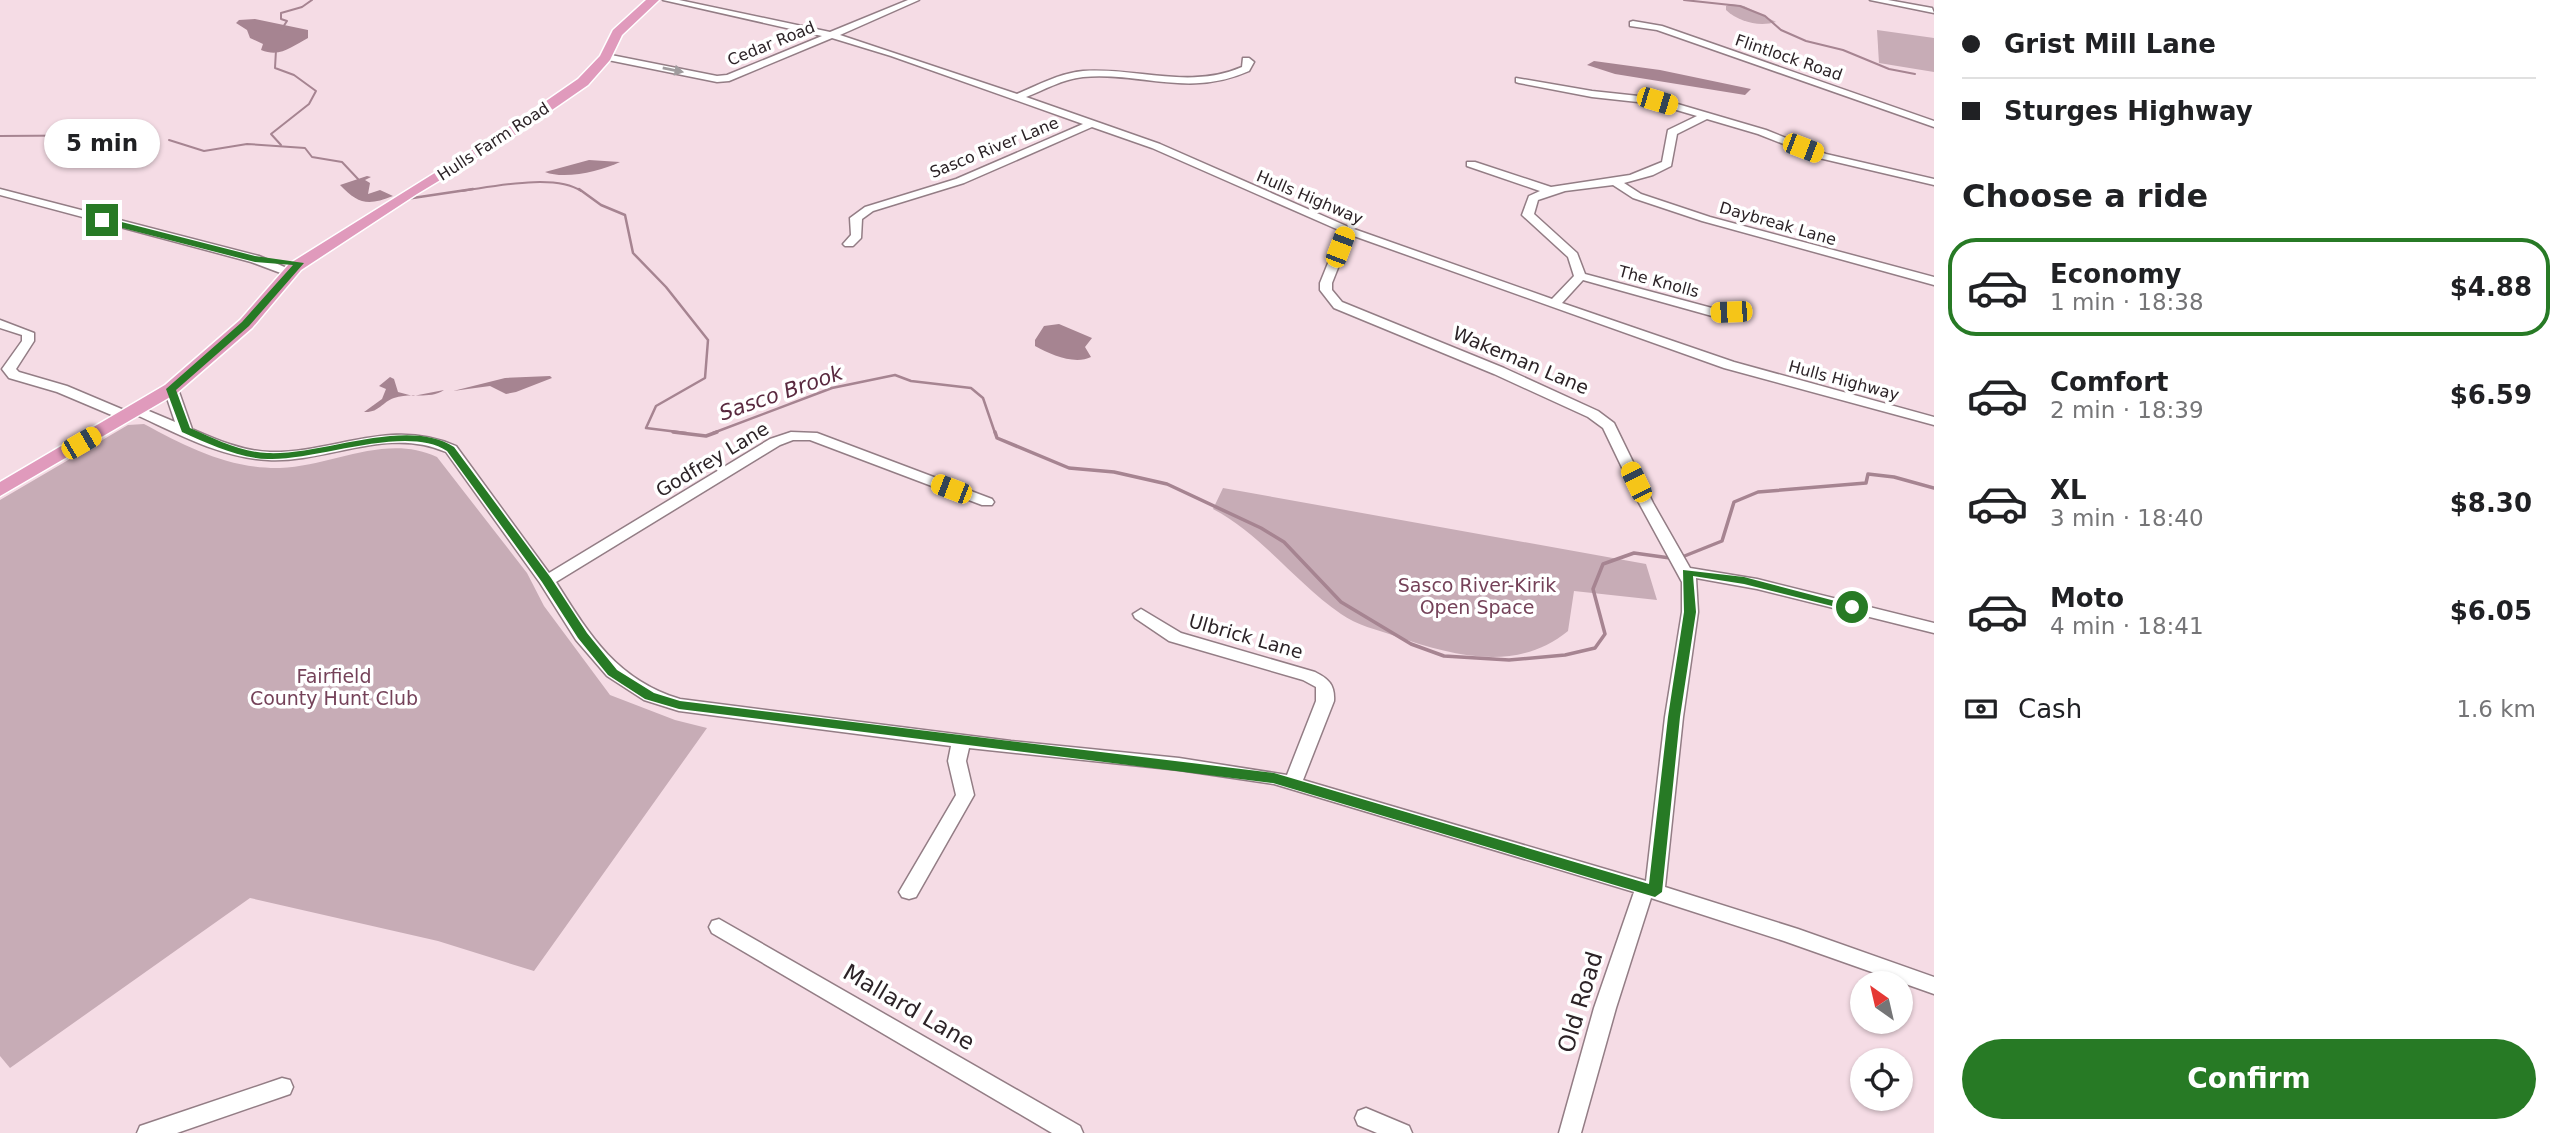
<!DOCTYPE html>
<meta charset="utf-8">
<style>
:root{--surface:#fff;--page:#f2f2f2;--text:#202124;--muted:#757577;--line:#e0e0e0;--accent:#277a25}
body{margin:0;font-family:"DejaVu Sans",sans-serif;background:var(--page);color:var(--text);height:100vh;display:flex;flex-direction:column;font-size:26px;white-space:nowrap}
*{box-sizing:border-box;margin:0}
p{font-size:23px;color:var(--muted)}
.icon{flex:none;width:38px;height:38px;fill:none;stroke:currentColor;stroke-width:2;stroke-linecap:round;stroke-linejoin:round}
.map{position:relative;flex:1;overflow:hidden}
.side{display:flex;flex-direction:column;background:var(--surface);width:630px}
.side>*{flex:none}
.hud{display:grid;align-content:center;height:154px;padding:0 28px;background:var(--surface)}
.needle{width:46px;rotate:326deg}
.buttons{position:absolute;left:1850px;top:971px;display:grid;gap:14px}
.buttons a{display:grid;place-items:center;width:63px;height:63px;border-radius:50%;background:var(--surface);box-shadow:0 2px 5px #0004;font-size:35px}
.end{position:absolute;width:32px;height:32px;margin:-16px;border:9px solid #277a25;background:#fff;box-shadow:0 0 0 4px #fff}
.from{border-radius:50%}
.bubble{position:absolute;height:49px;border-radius:24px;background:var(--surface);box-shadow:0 2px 5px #0004;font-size:23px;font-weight:600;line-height:49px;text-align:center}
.car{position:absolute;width:21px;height:42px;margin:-21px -10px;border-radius:9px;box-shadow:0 0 5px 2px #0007;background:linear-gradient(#f5c518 24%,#345 0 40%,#f5c518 0 76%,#345 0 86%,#f5c518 0)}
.hud b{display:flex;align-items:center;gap:24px;height:66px;font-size:26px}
.hud b+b{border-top:2px solid var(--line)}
.hud i{width:18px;height:18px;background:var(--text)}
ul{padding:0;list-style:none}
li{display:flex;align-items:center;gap:21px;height:98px;margin:0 14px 10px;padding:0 14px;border:4px solid transparent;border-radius:28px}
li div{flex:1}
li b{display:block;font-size:26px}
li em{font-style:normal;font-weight:600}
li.active{border-color:var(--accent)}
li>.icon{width:63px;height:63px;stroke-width:1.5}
h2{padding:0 28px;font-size:32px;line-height:84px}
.pay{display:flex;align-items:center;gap:18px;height:77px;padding:0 28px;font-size:26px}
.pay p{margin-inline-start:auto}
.primary-button{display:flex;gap:14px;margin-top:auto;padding:14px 28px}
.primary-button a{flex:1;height:80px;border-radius:42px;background:var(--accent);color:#fff;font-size:28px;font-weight:600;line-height:80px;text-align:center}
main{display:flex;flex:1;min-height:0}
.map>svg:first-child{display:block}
.green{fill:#c7acb6}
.water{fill:#a68491}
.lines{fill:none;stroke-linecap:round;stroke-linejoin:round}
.stream-far2{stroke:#a68491;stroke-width:2}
.stream-far1{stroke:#a68491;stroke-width:2.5}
.stream{stroke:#a68491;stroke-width:3.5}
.minor-casing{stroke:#937d85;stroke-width:3}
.major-casing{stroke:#fff;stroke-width:3}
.minor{fill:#fff;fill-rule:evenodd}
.major{fill:#e09abc;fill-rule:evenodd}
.oneway{fill:#a09c9e}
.route{fill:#277a25}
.labels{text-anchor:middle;stroke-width:7;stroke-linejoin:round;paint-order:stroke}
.far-street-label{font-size:16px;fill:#2c2327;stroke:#fff}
.street-label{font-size:19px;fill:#2c2327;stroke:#fff}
.park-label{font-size:19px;fill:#754259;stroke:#fff}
.water-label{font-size:21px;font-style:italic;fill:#59293f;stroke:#fff}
.near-street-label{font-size:23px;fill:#2c2327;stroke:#fff}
</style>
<main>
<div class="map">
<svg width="1934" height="1133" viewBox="0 0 1934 1133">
<rect width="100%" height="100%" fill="#f5dce5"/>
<g class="green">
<path d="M1731 4 1744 6 1776 22C1759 27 1739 22 1726 10V6Z"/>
<path d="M1877 30 1934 38V72L1879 63Z"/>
<path d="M144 424C187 447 229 469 280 468 334 466 385 433 437 457L527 573 544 606 610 695 675 720 707 728 534 971 438 941 250 898 10 1068 0 1056V500L128 425Z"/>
<path d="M1223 488 1646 564 1657 600 1574 591 1568 631C1517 673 1453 656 1395 636 1378 630 1356 625 1341 614 1295 582 1262 535 1213 509Z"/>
</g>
<g class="water">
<path d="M255 19 308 30V38C292 46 281 58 261 50L263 44 250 38 247 30 236 23 239 20Z"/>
<path d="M1594 61 1660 70 1751 89 1745 95 1615 74 1587 65Z"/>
<path d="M589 160 620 162C601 171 565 180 545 172Z"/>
<path d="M367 176 371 177 365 180 370 183 368 194 380 190 393 196C368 206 358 204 340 185Z"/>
<path d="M1059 324 1092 338 1085 347 1091 357C1075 365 1051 355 1035 346V340L1044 326Z"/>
<path d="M550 376 552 378 516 392 506 394 490 386 453 391 505 378Z"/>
<path d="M390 377 394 379 398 392 413 396 444 390C429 400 410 392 394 398 382 402 379 413 364 412L382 399 386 389 379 386Z"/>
</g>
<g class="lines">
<g class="stream-far2">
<path d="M1684 0 1740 6 1765 16 1781 30 1806 41 1843 50 1889 69 1915 74"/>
<path d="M281 30 287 21 281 19V13L302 7 312 0"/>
<path d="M276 50 275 68 294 75 316 91 309 104 271 134 281 145"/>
<path d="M0 136 144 135"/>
<path d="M169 140 204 151 247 144 305 148 312 157 342 162 358 179"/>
<path d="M461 191C492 187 555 173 581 191"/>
</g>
<g class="stream-far1">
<path d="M579 189 601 205 625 215 633 253 666 287 708 340 705 378 656 406 646 428 686 433"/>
<path d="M406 199 473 189"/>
<path d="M713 433 832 388 895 375 911 381 971 388 983 398 995 433"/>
</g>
<g class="stream">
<path d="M673 432 706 436 717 432"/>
<path d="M995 432 997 438 1069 468 1114 472 1167 484 1261 528 1284 542 1341 602 1411 644 1444 656 1509 660 1565 655 1595 648 1605 634 1593 589 1603 564 1634 553 1670 558"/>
<path d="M1682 557 1722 541 1734 502 1758 492 1866 483 1868 474 1894 477 1934 488"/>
</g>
<g class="minor-casing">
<g id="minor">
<path d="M663 0H679L830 32 908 0H919L840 35 1017 94C1038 85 1060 73 1083 71 1137 67 1189 90 1242 67L1243 58H1249L1254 62 1249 71C1188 98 1143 72 1083 77 1063 79 1044 90 1026 97L1160 144 1351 228 1552 299 1574 276 1568 257 1522 215 1529 196 1540 191 1467 166V162H1475L1551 187 1630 175 1662 162 1668 130 1697 116 1656 104 1592 97 1519 83 1516 82V78L1592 91 1657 98 1766 130 1826 154 1934 179V185L1819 158 1758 134 1707 119 1677 134 1671 166 1653 175 1624 183 1641 194 1710 217 1934 277V285L1702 221 1633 198 1613 185 1565 191 1538 200 1534 214 1577 253 1585 274 1712 308 1731 307 1737 311 1731 315 1712 316 1583 280 1562 303 1734 362 1934 417V425L1724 368 1351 235 1332 283V290L1342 302 1504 368 1598 411 1614 423 1653 503 1690 568 1757 579 1934 623V633L1757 589 1696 578 1698 612 1683 717 1665 887 1798 929 1934 977V994L1784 941 1651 898 1616 1008 1581 1133H1559L1594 1008 1634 892 1274 784 1179 770 969 748 966 761 974 795 916 897 909 899 902 897 899 892 956 795 948 761 951 746 679 711 644 700 607 676 576 640 540 583 446 452C387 426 328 463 268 460 220 458 175 432 132 413L130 410 137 406 175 422 164 389 171 385 178 389 192 429C217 440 242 451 270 452 336 453 390 417 456 446L549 573 770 439 791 432 817 433 992 499 994 502 992 505H982L810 440H793L780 445 556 582C590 636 617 680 680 699L1011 741 1179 758 1287 775 1316 701V687L1303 680 1169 641 1135 618 1133 614 1141 609 1181 633 1315 672C1329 679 1335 685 1334 701L1303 780 1646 881 1665 717 1682 612V582L1639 503 1603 428 1588 417 1494 374 1334 308 1320 290V283L1341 231 1152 148 1092 127 964 183 873 211 862 219 861 238 853 246H845L843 244 851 235 850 218 865 207 956 179 1083 124 891 56 832 38 729 81 717 82 603 59 601 57 606 54 717 76 727 75 822 36Z"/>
<path d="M1870 0H1888L1932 8 1934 13Z"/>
<path d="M1633 21 1662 26 1934 121V127L1657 30 1630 26V22Z"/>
<path d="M0 189 259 256 296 272 294 275H286L251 262 0 195Z"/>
<path d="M0 320 34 333V341L16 369 19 372 67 386 131 413 133 416 131 419H121L57 392 9 378 2 369 22 341V335L0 328Z"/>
<path d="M719 919 1080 1126 1083 1133H1052L712 933 709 927 712 921Z"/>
<path d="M282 1078 290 1080 293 1087 290 1094 177 1133H137L140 1126Z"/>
<path d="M1366 1108 1409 1126 1412 1133H1377L1358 1125 1355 1118 1358 1111Z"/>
</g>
</g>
<g class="major-casing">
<path id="major" d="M646 0H659L622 35 610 60 588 85 520 132 417 194 301 270 252 328 177 393 0 496V482L165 385 240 320 289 264 510 126 578 79 600 56 613 30Z"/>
</g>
<use href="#minor" class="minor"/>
<use href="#major" class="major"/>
</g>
<defs><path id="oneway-solid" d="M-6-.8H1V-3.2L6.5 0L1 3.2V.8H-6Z" transform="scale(1.75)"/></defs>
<use class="oneway" href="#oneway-solid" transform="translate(673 70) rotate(11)"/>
<path class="route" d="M102 217 255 256 304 263 249 326 176 390 190 428C215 439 240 452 267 453 322 456 407 416 454 447L551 578 587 633 617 670 654 693 680 701 1274 773 1649 884 1668 717 1684 612 1683 570 1744 577 1858 607 1852 611 1744 584 1693 576 1696 612 1680 717 1662 892 1655 897 1273 783 679 709 645 699 608 675 578 638 542 582 447 451C406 424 317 461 268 459 238 458 209 444 182 432L166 389 242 322 293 265 255 262 99 222Z"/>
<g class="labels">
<g class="far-street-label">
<text transform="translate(771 43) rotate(-22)" y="6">Cedar Road</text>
<text transform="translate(1789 57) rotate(19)" y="6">Flintlock Road</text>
<text transform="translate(493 141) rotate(-33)" y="6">Hulls Farm Road</text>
<text transform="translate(994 147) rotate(-22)" y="6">Sasco River Lane</text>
<text transform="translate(1310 197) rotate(23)" y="6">Hulls Highway</text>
<text transform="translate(1778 223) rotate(16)" y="6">Daybreak Lane</text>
<text transform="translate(1659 281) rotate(15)" y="6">The Knolls</text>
<text transform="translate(1844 380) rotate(15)" y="6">Hulls Highway</text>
</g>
<g class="street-label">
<text transform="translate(1521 360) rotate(23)" y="7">Wakeman Lane</text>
<text transform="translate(712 459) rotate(-31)" y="7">Godfrey Lane</text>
<text transform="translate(1246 636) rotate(16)" y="7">Ulbrick Lane</text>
</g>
<g class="park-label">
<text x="1477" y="592">Sasco River-Kirik<tspan x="1477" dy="22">Open Space</tspan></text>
<text x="334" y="683">Fairfield<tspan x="334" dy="22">County Hunt Club</tspan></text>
</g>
<g class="water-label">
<text transform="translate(781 393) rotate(-19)" y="7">Sasco Brook</text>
</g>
<g class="near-street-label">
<text transform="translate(1580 1002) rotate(-73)" y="8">Old Road</text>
<text transform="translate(909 1007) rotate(30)" y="8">Mallard Lane</text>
</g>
</g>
</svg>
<div class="buttons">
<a><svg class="needle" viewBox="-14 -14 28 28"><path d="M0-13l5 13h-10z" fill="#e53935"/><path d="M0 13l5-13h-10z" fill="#757577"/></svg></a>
<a><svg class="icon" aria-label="locate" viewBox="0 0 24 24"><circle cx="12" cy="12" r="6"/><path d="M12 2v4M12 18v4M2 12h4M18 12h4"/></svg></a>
</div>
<i class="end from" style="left:1852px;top:607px"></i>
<i class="end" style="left:102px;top:220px"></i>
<div class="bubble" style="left:44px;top:119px;width:116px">5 min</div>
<i class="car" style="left:1657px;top:101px;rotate:107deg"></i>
<i class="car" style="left:1803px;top:148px;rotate:111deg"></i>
<i class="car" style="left:1340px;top:247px;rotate:21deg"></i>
<i class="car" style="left:1731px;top:312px;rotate:268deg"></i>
<i class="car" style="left:81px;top:443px;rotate:60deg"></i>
<i class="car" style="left:1636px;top:482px;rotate:334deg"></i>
<i class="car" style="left:951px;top:489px;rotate:291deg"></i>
</div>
<section class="side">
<div class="hud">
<b><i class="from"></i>Grist Mill Lane</b>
<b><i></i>Sturges Highway</b>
</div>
<h2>Choose a ride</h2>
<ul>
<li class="active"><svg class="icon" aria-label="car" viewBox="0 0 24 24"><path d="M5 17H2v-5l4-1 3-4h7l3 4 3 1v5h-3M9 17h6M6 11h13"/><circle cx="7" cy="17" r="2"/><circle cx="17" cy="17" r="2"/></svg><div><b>Economy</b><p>1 min · 18:38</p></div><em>$4.88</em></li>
<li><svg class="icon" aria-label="car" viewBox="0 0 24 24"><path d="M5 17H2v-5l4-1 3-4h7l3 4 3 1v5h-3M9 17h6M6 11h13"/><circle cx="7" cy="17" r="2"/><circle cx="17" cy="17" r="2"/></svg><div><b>Comfort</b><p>2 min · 18:39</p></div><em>$6.59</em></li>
<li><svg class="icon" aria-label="car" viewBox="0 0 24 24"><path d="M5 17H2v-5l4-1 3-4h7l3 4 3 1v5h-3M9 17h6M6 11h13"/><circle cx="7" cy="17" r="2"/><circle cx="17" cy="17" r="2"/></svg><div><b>XL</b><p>3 min · 18:40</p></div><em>$8.30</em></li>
<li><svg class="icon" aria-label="car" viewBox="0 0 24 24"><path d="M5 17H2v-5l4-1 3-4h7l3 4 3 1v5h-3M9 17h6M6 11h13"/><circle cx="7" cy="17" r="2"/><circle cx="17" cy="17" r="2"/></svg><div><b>Moto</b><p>4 min · 18:41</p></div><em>$6.05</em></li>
</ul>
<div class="pay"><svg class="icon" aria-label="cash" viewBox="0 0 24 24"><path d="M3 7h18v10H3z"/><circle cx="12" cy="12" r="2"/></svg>Cash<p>1.6 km</p></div>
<div class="primary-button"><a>Confirm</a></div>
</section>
</main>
